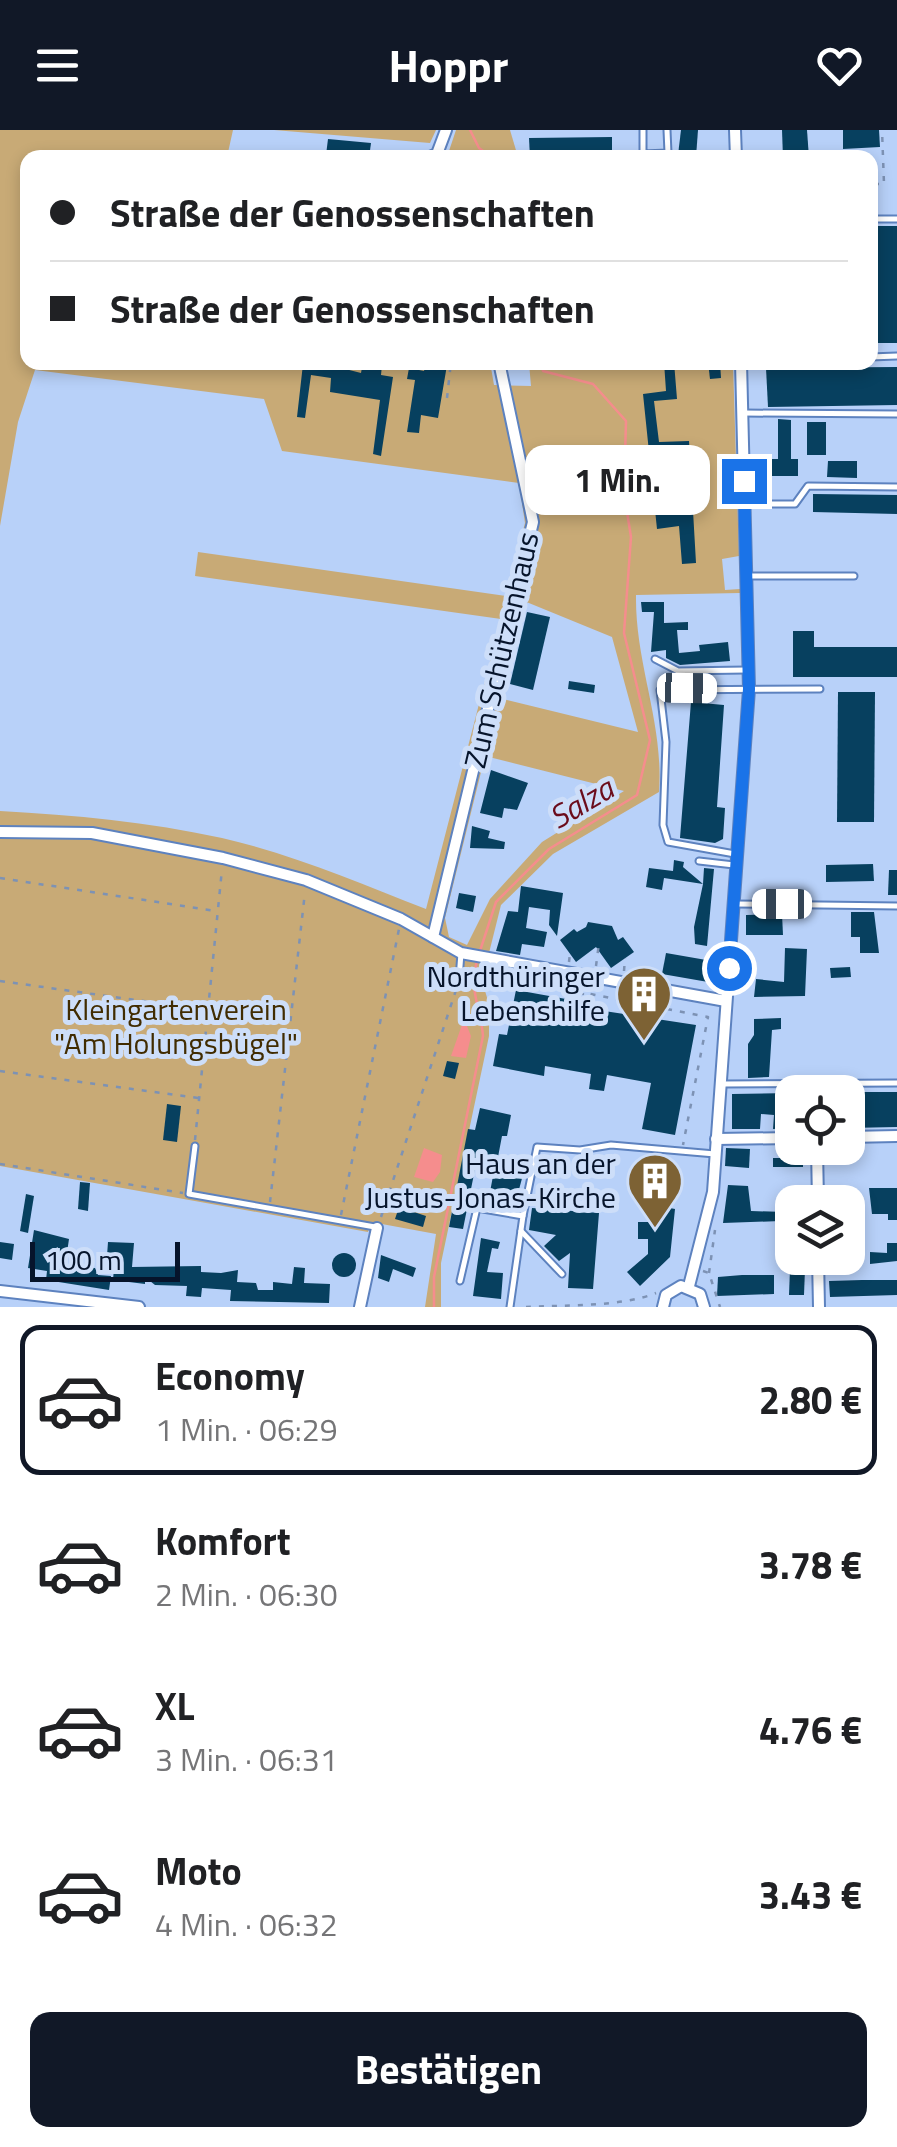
<!DOCTYPE html>
<html lang="de">
<meta charset="utf-8">
<style>
:root{--surface:#fff;--page:#f6f6f6;--text:#202124;--muted:#757577;--line:#e0e0e0;--accent:#111827}
body{margin:0;font-family:"Titillium Web",sans-serif;background:var(--page);color:var(--text);height:100vh;display:flex;flex-direction:column;font-size:38px;white-space:nowrap}
*{box-sizing:border-box;margin:0}
p{font-size:32px;color:var(--muted)}
.icon{flex:none;width:55px;height:55px;fill:none;stroke:currentColor;stroke-width:2;stroke-linecap:round;stroke-linejoin:round}
.map{position:relative;height:1177px;overflow:hidden}
.sheet{display:flex;flex-direction:column;background:var(--surface);flex:1}
.sheet>*{flex:none}
.top-card{position:absolute;left:20px;top:20px;width:858px;height:220px;border-radius:20px;box-shadow:0 5px 15px #0003;display:grid;align-content:center;height:220px;padding:0 30px;background:var(--surface)}
.tools{position:absolute;left:775px;top:945px;display:grid;gap:20px}
.tools a{display:grid;place-items:center;width:90px;height:90px;border-radius:20px;background:var(--surface);box-shadow:0 5px 15px #0003;font-size:50px}
.scale{position:absolute;left:30px;bottom:25px;width:150px;box-sizing:border-box;padding-left:10px;border:5px solid #06142b;border-top:0;font-size:28px;line-height:35px;white-space:nowrap;color:#06142b;-webkit-text-stroke:8px #cddef9;paint-order:stroke}
.end{position:absolute;width:45px;height:45px;margin:-22px;border:12px solid #1a73e8;background:#fff;box-shadow:0 0 0 5px #fff}
.from{border-radius:50%}
.bubble{position:absolute;height:70px;border-radius:20px;background:var(--surface);box-shadow:0 5px 15px #0003;font-size:32px;font-weight:700;line-height:70px;text-align:center}
.car{position:absolute;width:30px;height:60px;margin:-30px -15px;border-radius:12px;box-shadow:0 0 8px 2px #0007;background:linear-gradient(#fff 24%,#345 0 40%,#fff 0 76%,#345 0 86%,#fff 0)}
.top-card b{display:flex;align-items:center;gap:35px;height:95px;font-size:38px}
.top-card b+b{border-top:2px solid var(--line)}
.top-card i{width:25px;height:25px;background:var(--text)}
ul{padding:18px 0 0;list-style:none}
li{display:flex;align-items:center;gap:30px;height:150px;margin:0 20px 15px;padding:0 10px;border:5px solid transparent;border-radius:20px}
li div{flex:1}
li b{display:block;font-size:38px}
li em{font-style:normal;font-weight:700}
li.active{border-color:var(--accent)}
li>.icon{width:90px;height:90px;stroke-width:1.5}
.action{display:flex;gap:20px;margin-top:auto;padding:20px 30px}
.action a{flex:1;height:115px;border-radius:20px;background:var(--accent);color:#fff;font-size:40px;font-weight:700;line-height:115px;text-align:center}
header{display:flex;justify-content:space-between;align-items:center;height:130px;padding:0 30px;background:var(--accent);color:#fff;font-size:45px;font-weight:700}
.map>svg:first-child{display:block}
.green{fill:#c8aa76;fill-rule:evenodd}
.water{fill:#f58d8d}
.lines{fill:none;stroke-linecap:round;stroke-linejoin:round}
.stream{stroke:#f58d8d;stroke-width:2.5}
.building{fill:#07405f}
.lane-casing{stroke:#5d82bf;stroke-width:9}
.street-casing{stroke:#5d82bf;stroke-width:14}
.path{stroke:#7d92b4;stroke-width:2.5;stroke-dasharray:5 8;stroke-linecap:butt}
.lane{stroke:#fff;stroke-width:5}
.street{stroke:#fff;stroke-width:10}
.route{stroke:#1a73e8;stroke-width:12}
.labels{text-anchor:middle;stroke-width:10;stroke-linejoin:round;paint-order:stroke}
.street-label{font-size:30px;fill:#06142b;stroke:#cddef9}
.poi-label{font-size:30px;fill:#06142b;stroke:#cddef9;text-anchor:end}
.park-label{font-size:30px;fill:#412c01;stroke:#cddef9}
.water-label{font-size:32px;font-style:italic;fill:#6b0c1b;stroke:#cddef9}
</style>
<header><svg class="icon" aria-label="menu" viewBox="0 0 24 24"><path d="M4 6h16M4 12h16M4 18h16"/></svg>Hoppr<svg class="icon" aria-label="heart" viewBox="0 0 24 24"><path d="M12 20l-8-8c-3-5 5-10 8-4 3-6 11-1 8 4z"/></svg></header>
<div class="map">
<svg width="897" height="1177" viewBox="0 0 897 1177">
<rect width="100%" height="100%" fill="#b8d1f9"/>
<g class="green">
<path d="M0 0H233L227 27 28 28V232H490L494 255 531 256 529 233H733L739 426 722 429 725 460 740 459V463L636 465C635 534 664 593 659 662L553 724 501 775 482 851 489 874V906L441 1133V1177H425L436 1104 371 1092 368 1102 0 1036V681C75 685 148 692 222 708 292 724 359 753 426 779L501 489 195 446 198 422 506 466 525 393 519 353 282 321 264 269 35 240 18 292 0 396ZM524 471 612 507 638 602 499 568ZM485 626 624 661 542 712 490 769 467 815 449 807 445 788Z"/>
<path d="M274 0H436L430 13Z"/>
<path d="M456 0H510L518 27H447Z"/>
</g>
<g class="water">
<path d="M464 889 471 906 466 928 451 926Z"/>
<path d="M424 1018 442 1025 440 1042 433 1052 414 1047Z"/>
</g>
<g class="lines">
<g class="stream">
<path d="M470 0 479 18 493 28"/>
<path d="M479 824 496 772 549 719 637 665 650 610 624 503 631 407 624 363 626 291 593 254 543 241 541 232"/>
<path d="M434 1177V1147L483 906C481 879 468 858 477 831"/>
</g>
</g>
<g class="building">
<path d="M681 0H698L696 27 678 25Z"/>
<path d="M782 0H807L809 28H783Z"/>
<path d="M843 0H879L880 17 843 19Z"/>
<path d="M612 7V28H530L529 8Z"/>
<path d="M328 9 371 13 369 28 326 25Z"/>
<rect x="870" y="96" width="27" height="117"/>
<path d="M318 232 361 243 363 232 382 235 381 245 393 247 381 326 373 324 380 270 330 262 331 248 311 245 305 288 297 287 303 234Z"/>
<path d="M426 232 447 235 438 288 421 285 419 303 407 302 415 250 407 249 409 238 424 241Z"/>
<path d="M664 232H674L677 269 654 271 659 312 689 311 696 433 682 434 679 396 657 399 643 264 666 261Z"/>
<path d="M708 232H720L721 248 710 249Z"/>
<path d="M897 237V275L768 277 766 238Z"/>
<path d="M778 289 791 290V329H798V346H772V329H778Z"/>
<rect x="807" y="292" width="19" height="33"/>
<path d="M828 331H857V348L827 347Z"/>
<path d="M813 364 897 365V384L813 382Z"/>
<path d="M641 472H664V493L688 492V500H677L679 523 700 521 699 515 728 512 730 531 680 535 666 528V520L651 522 654 482H642Z"/>
<path d="M527 482 550 487 533 560 510 554Z"/>
<path d="M793 501H814V517H897V547H793Z"/>
<path d="M569 551 595 555 594 563 568 559Z"/>
<path d="M838 562H875L874 692H837Z"/>
<path d="M691 572 724 575 717 677 725 678 723 709 715 713 680 708Z"/>
<path d="M491 640 528 653 517 680 504 678 502 688 480 683Z"/>
<path d="M472 696 490 701 488 708 505 712 504 719 470 718Z"/>
<path d="M674 730 684 732 683 737 703 754 704 738 714 739 707 816 695 814 694 797 703 754 664 748 662 760 646 757 649 738 673 741Z"/>
<path d="M873 734 874 751 826 752V735Z"/>
<path d="M889 740H897V765H888Z"/>
<path d="M521 756 563 763 557 806 549 795 550 780 529 777 526 798 547 802 544 817 522 814 520 825 496 821 508 781 518 782Z"/>
<path d="M459 763 476 766 473 782 456 778Z"/>
<path d="M851 782H874L879 823H860V807H851Z"/>
<path d="M782 784 783 805H746V785Z"/>
<path d="M588 792 612 796 618 810 623 807 634 822 611 838 596 817 576 832 560 810 574 799 577 802 586 797Z"/>
<path d="M785 818 807 819 805 866 754 867 756 849 784 852Z"/>
<path d="M666 823 712 831 708 852 662 844Z"/>
<path d="M850 837 851 847 831 848 830 838Z"/>
<path d="M516 860 566 869 565 875 696 895 675 1005 642 999 651 953 607 945 604 961 589 959 591 944 545 936 544 946 493 936 499 904 507 905Z"/>
<path d="M781 888V899L772 900 769 947 748 948V914L754 905V889Z"/>
<path d="M447 931 459 933 455 949 443 946Z"/>
<path d="M848 962H897V997L848 998Z"/>
<path d="M792 963V998L773 999 774 985 761 984 760 999H732V964Z"/>
<path d="M167 974 181 976 177 1012 163 1010Z"/>
<path d="M480 978 511 985 507 1006H502L498 1027 478 1024 463 1099 449 1097 468 999 475 1000Z"/>
<path d="M726 1018 750 1019 749 1038 725 1036Z"/>
<rect x="832" y="1019" width="12" height="16"/>
<path d="M789 1021H803V1037H773V1028H789Z"/>
<path d="M495 1035 524 1041 514 1078 488 1073Z"/>
<path d="M650 1045 671 1071 670 1078 675 1079 670 1127 640 1156 627 1142 648 1124V1109H638V1092H649L650 1078 634 1058Z"/>
<path d="M80 1052 90 1053 88 1081 78 1079Z"/>
<path d="M728 1055 748 1056 751 1081 785 1082 784 1058 804 1059V1072H792V1109H784L780 1091 723 1093Z"/>
<path d="M869 1058H897V1090H888V1084H872Z"/>
<path d="M26 1064 34 1066 28 1103 20 1101Z"/>
<path d="M399 1077 426 1086 423 1097 395 1089Z"/>
<path d="M532 1078 599 1083 593 1159 568 1158 570 1123 559 1131 544 1116 556 1105 529 1100Z"/>
<path d="M849 1099H865L864 1113 848 1109Z"/>
<path d="M34 1100 69 1109 65 1136 95 1138 98 1145 111 1146 109 1160 46 1150 47 1141 28 1138Z"/>
<path d="M481 1108 500 1112 498 1119 492 1118 487 1142 503 1143 501 1169 473 1166Z"/>
<path d="M0 1112 14 1114 12 1130 0 1128Z"/>
<path d="M108 1112 134 1113 132 1137 201 1136V1142L221 1143 238 1140 237 1152 256 1153 258 1160H273V1152L292 1154 294 1137 305 1138 304 1153 330 1154 329 1173 230 1171 231 1160 202 1158 201 1167 186 1166 187 1156 155 1155 145 1147V1154L113 1150 115 1127 107 1126Z"/>
<path d="M887 1113H897V1131L870 1134V1122L887 1123Z"/>
<circle cx="344" cy="1135" r="12"/>
<path d="M381 1125 416 1138 413 1147 393 1139 389 1152 378 1148Z"/>
<path d="M790 1139H805L804 1165H789Z"/>
<path d="M742 1145H774V1164L717 1166 718 1147Z"/>
<path d="M862 1150H897V1165L830 1167 829 1151Z"/>
</g>
<g class="lines">
<g class="lane-casing">
<g id="lane">
<path d="M643 0V24L668 23 667 0"/>
<path d="M870 89H897"/>
<path d="M870 227 897 226"/>
<path d="M743 283 897 284"/>
<path d="M745 374H795L808 356 897 357"/>
<path d="M747 446H854"/>
<path d="M655 529 678 541 746 540"/>
<path d="M735 724 668 712 663 695 666 612 660 560 820 559"/>
<path d="M699 731 734 735"/>
<path d="M734 774 897 776"/>
<path d="M459 849 461 823"/>
<path d="M723 954 897 953"/>
<path d="M195 1016 189 1064 375 1097"/>
<path d="M521 1101 562 1144"/>
<path d="M460 1151 477 1078 523 1086 537 1017 580 1020 611 1015 715 1024"/>
<path d="M510 1177 523 1086"/>
</g>
</g>
<g class="street-casing">
<g id="street">
<path d="M735 0 736 28"/>
<path d="M428 28 437 24 446 0"/>
<path d="M0 702 92 703 223 728 306 750 401 789 461 823 726 871"/>
<path d="M433 807 533 392 499 232"/>
<path d="M848 1007 897 1006"/>
<path d="M716 1009 792 1008"/>
<path d="M817 1018 818 1072"/>
<path d="M818 1128 819 1177"/>
<path d="M689 1156 713 1062 749 559 741 232"/>
<path d="M0 1161 139 1177"/>
<path d="M360 1177 377 1098"/>
<path d="M663 1177 666 1165 681 1156 700 1164 704 1177"/>
</g>
</g>
<g class="path">
<path d="M874 54H884L882 0"/>
<path d="M447 268 451 232"/>
<path d="M0 748 216 781"/>
<path d="M569 832 570 823"/>
<path d="M596 836 599 813"/>
<path d="M624 841 625 828"/>
<path d="M514 849 708 887 683 1015"/>
<path d="M0 851 207 880"/>
<path d="M581 878 583 863"/>
<path d="M0 941 198 968"/>
<path d="M195 1010 222 739"/>
<path d="M0 1034 183 1063"/>
<path d="M270 1072 305 762"/>
<path d="M386 1075 407 1070"/>
<path d="M341 1085 399 799"/>
<path d="M381 1087 457 857"/>
<path d="M703 1141 709 1143 720 1177"/>
<path d="M709 1143 715 1100"/>
<path d="M526 1177C565 1175 622 1177 656 1163"/>
</g>
<use href="#lane" class="lane"/>
<use href="#street" class="street"/>
</g>
<g class="lines">
<path class="route" d="M729 838 749 559 744 351"/>
</g>
<defs>
<g id="building-pin" transform="scale(2.875)"><path d="M0 17L-7.5 6A9.5 9.5 0 1 1 7.5 6Z" fill="#7d6234" stroke="#cddef9"/><path d="M-4-6H4V6H1V3H-1V6H-4ZM-2.5-4.3h1.7v1.8h-1.7ZM.8-4.3h1.7v1.8H.8ZM-2.5-1h1.7V.8h-1.7ZM.8-1h1.7V.8H.8Z" fill="#fff"/></g>
</defs>
<g fill-rule="evenodd">
<use href="#building-pin" x="644" y="864"/>
<use href="#building-pin" x="655" y="1051"/>
</g>
<g class="labels">
<g class="street-label">
<text transform="translate(502 520) rotate(-77)" y="10">Zum Schützenhaus</text>
</g>
<g class="poi-label">
<text x="605" y="857">Nordthüringer<tspan x="605" dy="34">Lebenshilfe</tspan></text>
<text x="616" y="1044">Haus an der<tspan x="616" dy="34">Justus-Jonas-Kirche</tspan></text>
</g>
<g class="park-label">
<text x="176" y="890">Kleingartenverein<tspan x="176" dy="34">"Am Holungsbügel"</tspan></text>
</g>
<g class="water-label">
<text transform="translate(581 673) rotate(-31)" y="11">Salza</text>
</g>
</g>
</svg>
<div class="tools">
<a><svg class="icon" aria-label="locate" viewBox="0 0 24 24"><circle cx="12" cy="12" r="6"/><path d="M12 2v4M12 18v4M2 12h4M18 12h4"/></svg></a>
<a><svg class="icon" aria-label="layers" viewBox="0 0 24 24"><path d="M12 4l9 5-9 5-9-5zM3 14l9 5 9-5"/></svg></a>
</div>
<div class="scale">100 m</div>
<i class="end from" style="left:729px;top:838px"></i>
<i class="end" style="left:744px;top:351px"></i>
<div class="bubble" style="left:525px;top:315px;width:185px">1 Min.</div>
<i class="car" style="left:687px;top:558px;rotate:91deg"></i>
<i class="car" style="left:782px;top:774px;rotate:270deg"></i>
<div class="top-card">
<b><i class="from"></i>Straße der Genossenschaften</b>
<b><i></i>Straße der Genossenschaften</b>
</div>
</div>
<section class="sheet">
<ul>
<li class="active"><svg class="icon" aria-label="car" viewBox="0 0 24 24"><path d="M5 17H2v-5l4-1 3-4h7l3 4 3 1v5h-3M9 17h6M6 11h13"/><circle cx="7" cy="17" r="2"/><circle cx="17" cy="17" r="2"/></svg><div><b>Economy</b><p>1 Min. · 06:29</p></div><em>2.80 €</em></li>
<li><svg class="icon" aria-label="car" viewBox="0 0 24 24"><path d="M5 17H2v-5l4-1 3-4h7l3 4 3 1v5h-3M9 17h6M6 11h13"/><circle cx="7" cy="17" r="2"/><circle cx="17" cy="17" r="2"/></svg><div><b>Komfort</b><p>2 Min. · 06:30</p></div><em>3.78 €</em></li>
<li><svg class="icon" aria-label="car" viewBox="0 0 24 24"><path d="M5 17H2v-5l4-1 3-4h7l3 4 3 1v5h-3M9 17h6M6 11h13"/><circle cx="7" cy="17" r="2"/><circle cx="17" cy="17" r="2"/></svg><div><b>XL</b><p>3 Min. · 06:31</p></div><em>4.76 €</em></li>
<li><svg class="icon" aria-label="car" viewBox="0 0 24 24"><path d="M5 17H2v-5l4-1 3-4h7l3 4 3 1v5h-3M9 17h6M6 11h13"/><circle cx="7" cy="17" r="2"/><circle cx="17" cy="17" r="2"/></svg><div><b>Moto</b><p>4 Min. · 06:32</p></div><em>3.43 €</em></li>
</ul>
<div class="action"><a>Bestätigen</a></div>
</section>
